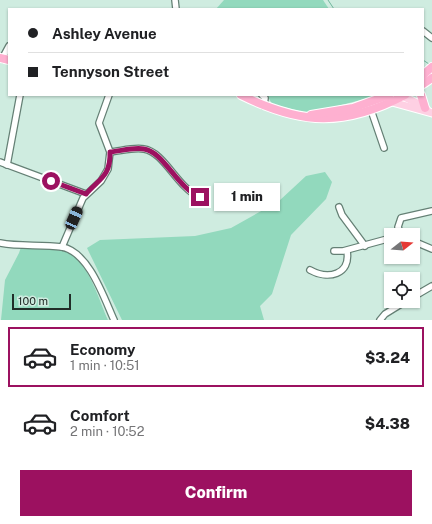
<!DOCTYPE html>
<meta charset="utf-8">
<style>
:root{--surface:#fff;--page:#f2f2f2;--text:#202124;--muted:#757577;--line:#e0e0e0;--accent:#9c1160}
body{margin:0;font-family:"Public Sans",sans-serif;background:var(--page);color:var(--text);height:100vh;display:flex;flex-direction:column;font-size:15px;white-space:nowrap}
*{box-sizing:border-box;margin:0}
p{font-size:13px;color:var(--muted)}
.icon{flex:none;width:22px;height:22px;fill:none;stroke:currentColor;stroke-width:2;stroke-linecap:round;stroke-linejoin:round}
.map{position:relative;height:320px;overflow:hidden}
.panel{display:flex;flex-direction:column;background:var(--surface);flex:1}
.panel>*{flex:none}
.guide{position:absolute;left:8px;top:8px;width:416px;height:88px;border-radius:0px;box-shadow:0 1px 3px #0004;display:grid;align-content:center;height:88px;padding:0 20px;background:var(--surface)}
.needle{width:26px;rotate:73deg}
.tools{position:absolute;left:384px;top:228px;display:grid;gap:8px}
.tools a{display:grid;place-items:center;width:36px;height:36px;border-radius:0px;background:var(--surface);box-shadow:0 1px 3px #0004;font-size:20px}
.scale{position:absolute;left:12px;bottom:10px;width:59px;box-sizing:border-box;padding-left:4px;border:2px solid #212d28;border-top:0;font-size:11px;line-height:14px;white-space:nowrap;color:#212d28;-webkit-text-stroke:3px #cfece0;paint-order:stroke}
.end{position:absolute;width:18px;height:18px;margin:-9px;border:5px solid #9c1160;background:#fff;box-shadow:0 0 0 2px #fff}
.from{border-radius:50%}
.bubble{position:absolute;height:28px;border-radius:0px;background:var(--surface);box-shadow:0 1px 3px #0004;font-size:13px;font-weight:800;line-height:28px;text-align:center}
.car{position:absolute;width:12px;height:24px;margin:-12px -6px;border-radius:5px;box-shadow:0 0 3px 1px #0007;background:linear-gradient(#222 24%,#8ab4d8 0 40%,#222 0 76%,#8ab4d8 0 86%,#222 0)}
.guide b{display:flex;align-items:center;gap:14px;height:38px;font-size:15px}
.guide b+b{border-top:1px solid var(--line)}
.guide i{width:10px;height:10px;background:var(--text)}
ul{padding:7px 0 0;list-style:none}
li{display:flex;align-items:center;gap:12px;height:60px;margin:0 8px 6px;padding:0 12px;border:2px solid transparent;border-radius:0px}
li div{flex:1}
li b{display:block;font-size:15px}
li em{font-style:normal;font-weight:800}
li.active{border-color:var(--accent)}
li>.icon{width:36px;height:36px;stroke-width:1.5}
.action{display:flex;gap:8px;margin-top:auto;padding:8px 20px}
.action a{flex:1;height:46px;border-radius:0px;background:var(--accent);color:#fff;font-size:16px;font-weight:800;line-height:46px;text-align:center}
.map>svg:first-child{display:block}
.green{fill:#92d9bd}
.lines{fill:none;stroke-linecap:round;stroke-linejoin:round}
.stream{stroke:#70b79d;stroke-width:1}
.minor-casing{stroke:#658075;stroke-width:8}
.major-casing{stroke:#fff;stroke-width:9}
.highway-casing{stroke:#fff;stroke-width:10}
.minor{stroke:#fff;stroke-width:5.5}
.major{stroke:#fed0e3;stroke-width:7}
.highway{stroke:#feb0d0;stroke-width:8}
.route{stroke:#9c1160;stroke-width:5}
</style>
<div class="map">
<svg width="432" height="320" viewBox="0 0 432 320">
<rect width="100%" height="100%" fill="#cfece0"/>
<g class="green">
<path d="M224 0H323L329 9H216Z"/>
<path d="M267 95H380L318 111 303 112 272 104Z"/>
<path d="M325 172 332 182 326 199 291 235 272 294 260 306 264 320H122L87 248 100 240 195 236 231 228 279 201 306 176Z"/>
<path d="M21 247C34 248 48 248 61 250 87 255 98 298 108 320H1L5 280 19 253Z"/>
</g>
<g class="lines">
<g class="stream">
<path d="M328 0 334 9"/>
<path d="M423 60 429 64"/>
</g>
<g class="minor-casing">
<g id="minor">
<path d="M175 0 176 9"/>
<path d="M423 31 432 38"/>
<path d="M2 59 9 46"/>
<path d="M262 95 265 98 264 106"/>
<path d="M371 110 384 148"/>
<path d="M110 152C121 151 134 147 144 149 164 152 177 187 199 197"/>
<path d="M0 162 86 194"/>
<path d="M7 165 20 95"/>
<path d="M339 207 342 215 365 246"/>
<path d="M401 235 398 227 401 218 432 211"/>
<path d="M413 241 432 249"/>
<path d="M0 243C20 247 41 244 62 247 89 252 104 298 114 320"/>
<path d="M62 247 83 198 101 181 108 169 110 152 99 123 109 95"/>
<path d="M334 251H343L391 238"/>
<path d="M310 270C328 280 351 275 347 251"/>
<path d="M413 297 432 286"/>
<path d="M380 320 385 314 406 301"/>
</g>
</g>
<g class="major-casing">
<g id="major">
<path d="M400 95 421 105 427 110"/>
<path d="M392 102 432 113"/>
</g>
</g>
<g class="highway-casing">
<g id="highway">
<path d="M0 58 9 60"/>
<path d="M423 75 432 67"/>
<path d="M423 84 432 78"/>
<path d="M241 95C302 125 344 127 405 95"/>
<path d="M421 95 425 108"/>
<path d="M311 115 353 108 389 95"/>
</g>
</g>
<use href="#minor" class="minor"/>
<use href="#major" class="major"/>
<use href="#highway" class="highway"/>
</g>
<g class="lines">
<path class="route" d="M51 181 86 194C99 179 111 176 110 152 121 151 134 147 144 149 164 152 177 188 200 197"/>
</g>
</svg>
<div class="tools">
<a><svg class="needle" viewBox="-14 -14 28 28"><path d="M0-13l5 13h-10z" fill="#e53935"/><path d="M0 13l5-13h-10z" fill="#757577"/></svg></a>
<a><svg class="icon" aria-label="locate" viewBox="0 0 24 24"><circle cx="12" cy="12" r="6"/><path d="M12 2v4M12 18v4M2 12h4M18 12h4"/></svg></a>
</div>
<div class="scale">100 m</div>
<i class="end from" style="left:51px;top:181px"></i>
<i class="end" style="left:200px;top:197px"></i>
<div class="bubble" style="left:214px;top:183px;width:66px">1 min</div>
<i class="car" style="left:74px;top:218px;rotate:24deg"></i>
<div class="guide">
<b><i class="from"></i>Ashley Avenue</b>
<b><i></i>Tennyson Street</b>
</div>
</div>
<section class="panel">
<ul>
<li class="active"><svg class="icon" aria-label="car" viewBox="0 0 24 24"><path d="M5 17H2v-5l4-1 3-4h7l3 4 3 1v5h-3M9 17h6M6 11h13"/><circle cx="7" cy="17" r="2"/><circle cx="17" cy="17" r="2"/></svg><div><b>Economy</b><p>1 min · 10:51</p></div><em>$3.24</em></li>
<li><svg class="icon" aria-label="car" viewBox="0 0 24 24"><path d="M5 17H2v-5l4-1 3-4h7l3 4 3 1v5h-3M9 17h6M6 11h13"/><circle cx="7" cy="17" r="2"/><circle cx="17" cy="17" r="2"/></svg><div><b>Comfort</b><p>2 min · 10:52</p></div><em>$4.38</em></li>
</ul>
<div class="action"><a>Confirm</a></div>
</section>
